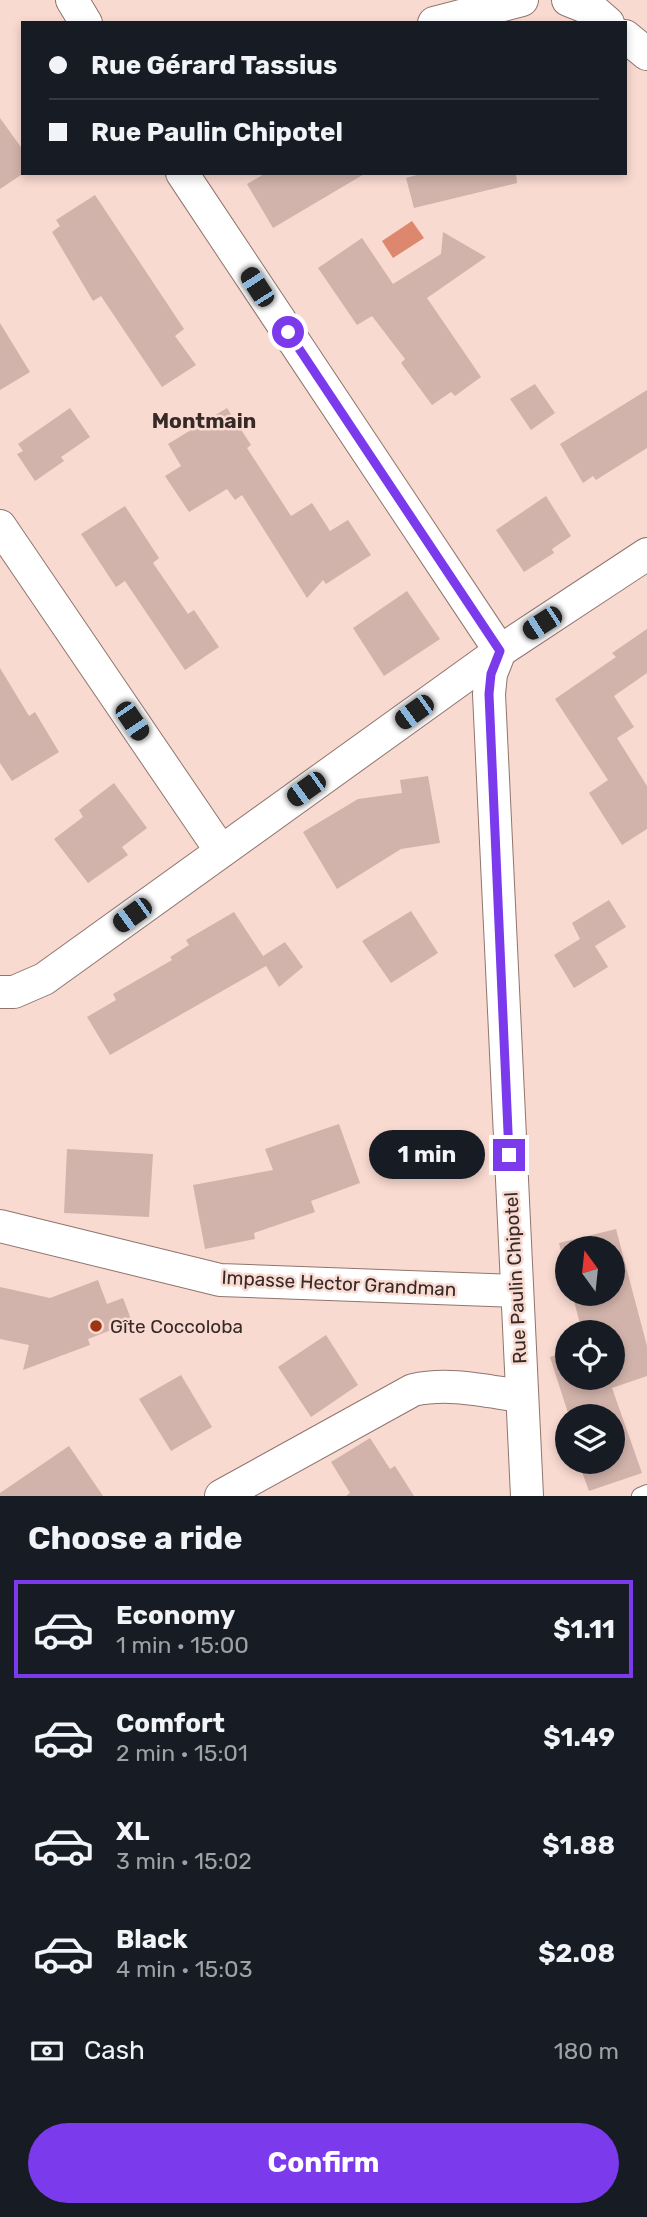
<!DOCTYPE html>
<meta charset="utf-8">
<style>
:root{--surface:#171b24;--page:#242831;--text:#f1f3f6;--muted:#9ea1a6;--line:#363941;--accent:#7c3aed}
body{margin:0;font-family:Rubik,sans-serif;background:var(--page);color:var(--text);height:100vh;display:flex;flex-direction:column;font-size:26px;white-space:nowrap}
*{box-sizing:border-box;margin:0}
p{font-size:23px;color:var(--muted)}
.icon{flex:none;width:38px;height:38px;fill:none;stroke:currentColor;stroke-width:2;stroke-linecap:round;stroke-linejoin:round}
.map{position:relative;height:1496px;overflow:hidden}
.side{display:flex;flex-direction:column;background:var(--surface);flex:1}
.side>*{flex:none}
.top-card{position:absolute;left:21px;top:21px;width:606px;height:154px;border-radius:0px;box-shadow:0 4px 10px #0003;display:grid;align-content:center;height:154px;padding:0 28px;background:var(--surface)}
.needle{width:46px;rotate:345deg}
.fabs{position:absolute;left:555px;top:1236px;display:grid;gap:14px}
.fabs a{display:grid;place-items:center;width:70px;height:70px;border-radius:50%;background:var(--surface);box-shadow:0 4px 10px #0003;font-size:35px}
.end{position:absolute;width:32px;height:32px;margin:-16px;border:9px solid #7c3aed;background:#fff;box-shadow:0 0 0 4px #fff}
.from{border-radius:50%}
.bubble{position:absolute;height:49px;border-radius:24px;background:var(--surface);box-shadow:0 4px 10px #0003;font-size:23px;font-weight:700;line-height:49px;text-align:center}
.car{position:absolute;width:21px;height:42px;margin:-21px -10px;border-radius:9px;box-shadow:0 0 5px 2px #0007;background:linear-gradient(#222 24%,#8ab4d8 0 40%,#222 0 76%,#8ab4d8 0 86%,#222 0)}
.top-card b{display:flex;align-items:center;gap:24px;height:66px;font-size:26px}
.top-card b+b{border-top:2px solid var(--line)}
.top-card i{width:18px;height:18px;background:var(--text)}
ul{padding:0;list-style:none}
li{display:flex;align-items:center;gap:21px;height:98px;margin:0 14px 10px;padding:0 14px;border:4px solid transparent;border-radius:0px}
li div{flex:1}
li b{display:block;font-size:26px}
li em{font-style:normal;font-weight:700}
li.active{border-color:var(--accent)}
li>.icon{width:63px;height:63px;stroke-width:1.5}
h2{padding:0 28px;font-size:32px;line-height:84px}
.pay{display:flex;align-items:center;gap:18px;height:77px;padding:0 28px;font-size:26px}
.pay p{margin-inline-start:auto}
.primary-button{display:flex;gap:14px;margin-top:auto;padding:14px 28px}
.primary-button a{flex:1;height:80px;border-radius:42px;background:var(--accent);color:#fff;font-size:28px;font-weight:700;line-height:80px;text-align:center}
.map>svg:first-child{display:block}
.water{fill:#dd876e}
.building{fill:#d1b3ab}
.lines{fill:none;stroke-linecap:round;stroke-linejoin:round}
.lane-casing{stroke:#90756d;stroke-width:18}
.street-casing{stroke:#90756d;stroke-width:34}
.lane{stroke:#fff;stroke-width:16}
.street{stroke:#fff;stroke-width:32}
.route{stroke:#7c3aed;stroke-width:9}
.poi-dot{fill:#9c3514;stroke:#f9dad1;stroke-width:2.5}
.labels{text-anchor:middle;stroke-width:5;stroke-linejoin:round;paint-order:stroke}
.street-label{font-size:19px;fill:#352a27;stroke:#f9dad1}
.poi-label{font-size:19px;fill:#352a27;stroke:#f9dad1;text-anchor:start}
.neighbourhood-label{font-size:21px;font-weight:bold;fill:#352a27;stroke:#f9dad1}
</style>
<div class="map">
<svg width="647" height="1496" viewBox="0 0 647 1496">
<rect width="100%" height="100%" fill="#f9dad1"/>
<path class="water" d="M412 221 424 238 393 258 382 241Z"/>
<g class="building">
<path d="M0 118 23 150 24 173 0 189Z"/>
<path d="M266 173H366L273 228 247 184Z"/>
<path d="M424 173H516L517 183 414 208 406 178Z"/>
<path d="M95 195 184 329 175 336 196 365 162 387 101 296 93 301 52 232 60 226 56 220Z"/>
<path d="M443 232 486 257 427 298 481 377 455 396 451 392 432 405 401 363 405 359 372 316 357 325 318 268 362 238 393 284 441 254Z"/>
<path d="M0 323 30 372 0 390Z"/>
<path d="M535 384 555 413 531 430 510 399Z"/>
<path d="M647 390V448L596 480 593 476 583 483 560 444Z"/>
<path d="M70 408 90 437 61 457 64 461 35 481 17 454 23 451 18 444Z"/>
<path d="M227 408 251 445 247 448 291 516 312 503 330 531 348 520 371 555 326 584 323 580 307 598 242 495 235 500 227 489 189 512 165 476 181 466 168 444Z"/>
<path d="M546 496 571 536 552 549 554 553 524 572 496 530Z"/>
<path d="M125 506 159 558 153 563 188 614 194 610 219 647 185 670 125 581 116 587 81 534Z"/>
<path d="M407 591 440 639 384 676 353 628Z"/>
<path d="M647 629V673L614 696 634 727 617 738 647 786V829L622 845 589 793 608 780 555 699 616 657 612 653Z"/>
<path d="M0 668 29 716 35 712 59 752 12 781 0 763Z"/>
<path d="M428 776 440 843 401 849 337 889 303 832 358 799 402 793 400 780Z"/>
<path d="M114 783 147 828 122 847 128 855 88 883 54 839 83 817 79 810Z"/>
<path d="M609 900 626 927 595 946 608 967 574 988 554 955 580 939 572 923Z"/>
<path d="M411 911 438 953 391 983 362 941Z"/>
<path d="M234 912 263 956 285 942 303 967 279 987 266 966 110 1055 87 1017 116 1000 113 994 172 960 170 957 189 945 186 940Z"/>
<path d="M339 1124 360 1183 311 1201 315 1212 254 1233 255 1239 205 1249 193 1185 273 1170 265 1149Z"/>
<path d="M67 1149 153 1154 149 1217 64 1213Z"/>
<path d="M616 1229 647 1346V1376L612 1388 642 1473 589 1491 578 1461H612V1416H569L550 1357 567 1351V1377H612V1332H582L572 1293H612V1248H567V1274L559 1243Z"/>
<path d="M98 1280 107 1304 123 1298 132 1322 88 1339 90 1345 23 1370 29 1345 0 1339V1287L50 1298Z"/>
<path d="M326 1335 358 1385 311 1417 278 1367Z"/>
<path d="M181 1375 212 1427 171 1451 139 1399Z"/>
<path d="M370 1438 390 1469 395 1466 414 1496H346L350 1493 331 1462Z"/>
<path d="M69 1446 103 1496H0V1493Z"/>
</g>
<g class="lines">
<g class="lane-casing">
<path id="lane" d="M640 1496 647 1493"/>
</g>
<g class="street-casing">
<g id="street">
<path d="M72 0 86 23"/>
<path d="M568 0 593 10 608 23"/>
<path d="M434 23 522 0"/>
<path d="M625 36 647 54"/>
<path d="M182 173 500 651"/>
<path d="M0 526 221 851"/>
<path d="M500 651 491 674 489 694 527 1496"/>
<path d="M0 992H14L44 979 500 651 647 554"/>
<path d="M0 1226 220 1280 516 1291"/>
<path d="M221 1496 413 1390C449 1382 485 1391 521 1396"/>
</g>
</g>
<use href="#lane" class="lane"/>
<use href="#street" class="street"/>
</g>
<g class="lines">
<path class="route" d="M288 332 500 651 491 674 489 694 509 1155"/>
</g>
<circle class="poi-dot" cx="96" cy="1326" r="7"/>
<g class="labels">
<g class="street-label">
<text transform="translate(515 1278) rotate(-93)" y="7">Rue Paulin Chipotel</text>
<text transform="translate(339 1283) rotate(3)" y="7">Impasse Hector Grandman</text>
</g>
<g class="poi-label">
<text x="110" y="1333">Gîte Coccoloba</text>
</g>
<g class="neighbourhood-label">
<text x="204" y="428">Montmain</text>
</g>
</g>
</svg>
<div class="fabs">
<a><svg class="needle" viewBox="-14 -14 28 28"><path d="M0-13l5 13h-10z" fill="#e53935"/><path d="M0 13l5-13h-10z" fill="#9ea1a6"/></svg></a>
<a><svg class="icon" aria-label="locate" viewBox="0 0 24 24"><circle cx="12" cy="12" r="6"/><path d="M12 2v4M12 18v4M2 12h4M18 12h4"/></svg></a>
<a><svg class="icon" aria-label="layers" viewBox="0 0 24 24"><path d="M12 4l9 5-9 5-9-5zM3 14l9 5 9-5"/></svg></a>
</div>
<i class="end from" style="left:288px;top:332px"></i>
<i class="end" style="left:509px;top:1155px"></i>
<div class="bubble" style="left:369px;top:1130px;width:116px">1 min</div>
<i class="car" style="left:257px;top:287px;rotate:327deg"></i>
<i class="car" style="left:542px;top:623px;rotate:237deg"></i>
<i class="car" style="left:414px;top:712px;rotate:234deg"></i>
<i class="car" style="left:132px;top:721px;rotate:146deg"></i>
<i class="car" style="left:306px;top:789px;rotate:234deg"></i>
<i class="car" style="left:132px;top:915px;rotate:234deg"></i>
<div class="top-card">
<b><i class="from"></i>Rue Gérard Tassius</b>
<b><i></i>Rue Paulin Chipotel</b>
</div>
</div>
<section class="side">
<h2>Choose a ride</h2>
<ul>
<li class="active"><svg class="icon" aria-label="car" viewBox="0 0 24 24"><path d="M5 17H2v-5l4-1 3-4h7l3 4 3 1v5h-3M9 17h6M6 11h13"/><circle cx="7" cy="17" r="2"/><circle cx="17" cy="17" r="2"/></svg><div><b>Economy</b><p>1 min · 15:00</p></div><em>$1.11</em></li>
<li><svg class="icon" aria-label="car" viewBox="0 0 24 24"><path d="M5 17H2v-5l4-1 3-4h7l3 4 3 1v5h-3M9 17h6M6 11h13"/><circle cx="7" cy="17" r="2"/><circle cx="17" cy="17" r="2"/></svg><div><b>Comfort</b><p>2 min · 15:01</p></div><em>$1.49</em></li>
<li><svg class="icon" aria-label="car" viewBox="0 0 24 24"><path d="M5 17H2v-5l4-1 3-4h7l3 4 3 1v5h-3M9 17h6M6 11h13"/><circle cx="7" cy="17" r="2"/><circle cx="17" cy="17" r="2"/></svg><div><b>XL</b><p>3 min · 15:02</p></div><em>$1.88</em></li>
<li><svg class="icon" aria-label="car" viewBox="0 0 24 24"><path d="M5 17H2v-5l4-1 3-4h7l3 4 3 1v5h-3M9 17h6M6 11h13"/><circle cx="7" cy="17" r="2"/><circle cx="17" cy="17" r="2"/></svg><div><b>Black</b><p>4 min · 15:03</p></div><em>$2.08</em></li>
</ul>
<div class="pay"><svg class="icon" aria-label="cash" viewBox="0 0 24 24"><path d="M3 7h18v10H3z"/><circle cx="12" cy="12" r="2"/></svg>Cash<p>180 m</p></div>
<div class="primary-button"><a>Confirm</a></div>
</section>
